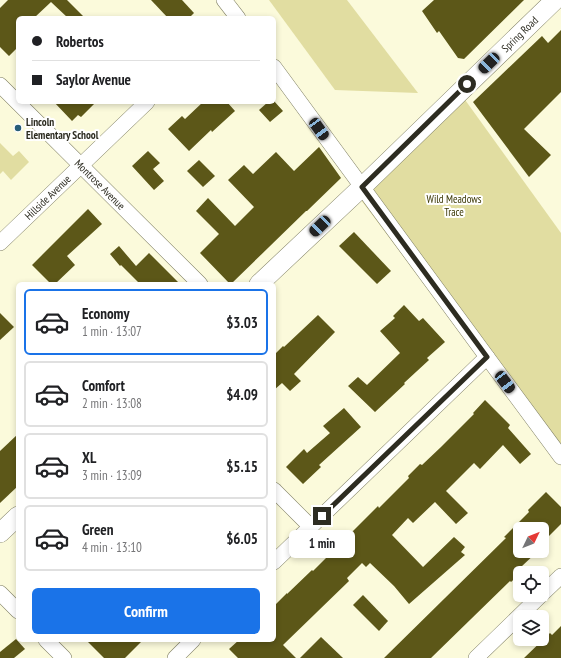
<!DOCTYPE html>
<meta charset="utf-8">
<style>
:root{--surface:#fff;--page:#f6f6f6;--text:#202124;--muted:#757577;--line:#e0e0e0;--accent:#1a73e8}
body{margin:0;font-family:"PT Sans Narrow",sans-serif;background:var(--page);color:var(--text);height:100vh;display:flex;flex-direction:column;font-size:15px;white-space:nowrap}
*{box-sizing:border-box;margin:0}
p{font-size:13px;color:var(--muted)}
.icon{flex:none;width:22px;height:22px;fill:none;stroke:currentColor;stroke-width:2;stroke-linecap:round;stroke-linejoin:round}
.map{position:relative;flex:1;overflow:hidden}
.details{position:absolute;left:16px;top:282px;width:260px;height:360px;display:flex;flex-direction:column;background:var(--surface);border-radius:6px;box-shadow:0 2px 6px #0003}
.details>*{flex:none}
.banner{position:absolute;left:16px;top:16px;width:260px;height:88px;border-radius:6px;box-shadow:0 2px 6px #0003;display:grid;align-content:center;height:88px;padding:0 16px;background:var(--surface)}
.needle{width:26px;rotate:47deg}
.controls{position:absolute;left:513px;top:522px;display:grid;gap:8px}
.controls a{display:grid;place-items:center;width:36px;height:36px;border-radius:6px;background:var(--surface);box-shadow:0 2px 6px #0003;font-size:20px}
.end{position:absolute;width:18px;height:18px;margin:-9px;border:5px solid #2d2c21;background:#fff;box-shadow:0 0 0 2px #fff}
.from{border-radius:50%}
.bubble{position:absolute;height:28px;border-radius:6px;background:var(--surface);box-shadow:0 2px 6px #0003;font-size:13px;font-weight:700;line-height:28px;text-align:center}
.car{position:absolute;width:12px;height:24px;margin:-12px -6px;border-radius:5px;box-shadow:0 0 3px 1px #0007;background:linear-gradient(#222 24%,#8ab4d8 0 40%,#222 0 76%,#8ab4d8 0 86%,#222 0)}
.banner b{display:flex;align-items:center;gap:14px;height:38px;font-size:15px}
.banner b+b{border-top:1px solid var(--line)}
.banner i{width:10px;height:10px;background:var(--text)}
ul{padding:7px 0 0;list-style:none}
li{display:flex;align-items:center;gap:12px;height:66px;margin:0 8px 6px;padding:0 8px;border:2px solid var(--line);border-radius:6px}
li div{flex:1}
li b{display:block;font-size:15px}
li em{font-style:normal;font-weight:700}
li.active{border-color:var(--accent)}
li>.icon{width:36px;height:36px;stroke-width:1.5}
.cta{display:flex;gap:8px;margin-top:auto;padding:8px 16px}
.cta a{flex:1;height:46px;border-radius:6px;background:var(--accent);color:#fff;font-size:16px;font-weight:700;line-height:46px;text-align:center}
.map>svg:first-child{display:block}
.green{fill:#e1dda1}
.building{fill:#5c5718}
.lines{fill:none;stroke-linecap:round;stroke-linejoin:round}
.minor-casing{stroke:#818065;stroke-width:16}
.tertiary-casing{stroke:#818065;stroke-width:20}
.minor{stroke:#fff;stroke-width:15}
.tertiary{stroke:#fff;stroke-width:19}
.route{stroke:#2d2c21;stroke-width:5}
.poi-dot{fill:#275d78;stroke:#fff;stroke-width:1.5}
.labels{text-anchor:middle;stroke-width:4;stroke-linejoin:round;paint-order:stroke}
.street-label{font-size:11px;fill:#2d2c21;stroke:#fff}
.poi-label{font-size:11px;font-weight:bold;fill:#2d2c21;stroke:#fff;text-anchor:start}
.park-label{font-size:11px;fill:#3b3704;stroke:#fff}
</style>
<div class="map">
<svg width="561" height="658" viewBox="0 0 561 658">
<rect width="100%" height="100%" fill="#fbfadb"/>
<g class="green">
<path d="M269 0H347L418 93 335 90Z"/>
<path d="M463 97 561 233V466L358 196Z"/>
<path d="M0 143 13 156 19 151 29 162 11 180 3 171 0 174Z"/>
</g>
<g class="building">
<path d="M8 0H67L85 18H68L51 2 34 18H18V47L9 56 0 47V8Z"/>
<path d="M151 0H182L194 13 189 18H168Z"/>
<path d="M434 0H524L464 59 458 58 439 31 437 33 422 11Z"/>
<path d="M561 30V92L524 129 551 155 529 177 473 102 542 36 548 43Z"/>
<path d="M274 101 283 111 270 122 259 110 268 102H274Z"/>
<path d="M54 102H96L81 117 78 115 72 121Z"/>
<path d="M203 102H227L235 111 212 132 211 130 189 151 168 129 182 116 185 119Z"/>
<path d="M319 147 341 178 307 211H306L231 284H230L200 253 219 234 196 211 208 198 235 226 254 207 228 180 244 165 253 174 276 152 294 171Z"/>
<path d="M148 151 160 163 153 169 164 181 154 190 132 166Z"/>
<path d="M199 160 215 176 203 187 187 171Z"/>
<path d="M88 209 102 224 67 256 75 265 55 284H51L32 265Z"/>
<path d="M354 232 391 271 377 284 339 246Z"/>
<path d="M119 246 136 266 149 253 180 284H140L121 265 120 266 110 254Z"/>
<path d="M404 305 419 321 423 318 445 342 427 358 429 360 404 383 405 384 375 412 348 386 358 377 367 385 400 353 380 331 395 318 393 316Z"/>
<path d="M0 313 14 327 0 340Z"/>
<path d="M318 315 335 332 294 374 301 381 290 391 282 383 274 390V355L283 346 284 347Z"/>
<path d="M485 400 510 425 508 428 531 454 520 464 503 445 480 469 474 463 446 491 468 513 456 524 435 502 413 523 408 518 392 535 423 567 454 537 465 547 461 552 465 555 409 604 394 586 370 563 366 567 362 563 347 578 349 581 283 645 296 658H238L229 649 239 640H274V606L287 593V594L312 570 313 571 378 506 379 508 409 478 408 476 420 464 422 465 441 447 474 414 473 413Z"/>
<path d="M344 408 361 427 319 465 321 467 303 484 286 467 304 449 307 453 330 433 323 426Z"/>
<path d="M18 434V486L0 503V451Z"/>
<path d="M546 492 561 507V524L542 543V529H520V551H538L521 567 524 570 511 582 510 581 431 658H384L506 538 504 537 529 512 528 510Z"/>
<path d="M363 595 388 621 379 631 353 605Z"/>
<path d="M561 626V658H524L550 633 552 635Z"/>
<path d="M321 637 343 658H300Z"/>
<path d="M16 639 25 649 14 658H0V652Z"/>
<path d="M86 640H143L125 658H104Z"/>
</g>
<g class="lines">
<g class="minor-casing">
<g id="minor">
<path d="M224 0 238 18"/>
<path d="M274 67 487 357 561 457"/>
<path id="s1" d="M0 85 200 284"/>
<path id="s2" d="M0 243 147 102"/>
<path d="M274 490 311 527"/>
<path d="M274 562 487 357"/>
<path d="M0 593 18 611"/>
<path d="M542 594 561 576"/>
<path d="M46 640 64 658"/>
<path d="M175 658 193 640"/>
<path d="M476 658 541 595"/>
</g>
</g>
<g class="tertiary-casing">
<g id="tertiary">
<path id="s3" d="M259 284 362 187 555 0"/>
<path d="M0 533 18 516"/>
</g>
</g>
<use href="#minor" class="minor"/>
<use href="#tertiary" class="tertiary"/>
</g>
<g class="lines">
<path class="route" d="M322 516 487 357 362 187 467 84"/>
</g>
<circle class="poi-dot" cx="18" cy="128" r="4"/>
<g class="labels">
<g class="street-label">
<text dy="4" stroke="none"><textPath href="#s3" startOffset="361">Spring Road</textPath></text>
<text dy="4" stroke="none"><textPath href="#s1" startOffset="141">Montrose Avenue</textPath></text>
<text dy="4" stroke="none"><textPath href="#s2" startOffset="66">Hillside Avenue</textPath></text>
</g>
<g class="poi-label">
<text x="26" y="126">Lincoln<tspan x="26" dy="13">Elementary School</tspan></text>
</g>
<g class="park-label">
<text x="454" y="203">Wild Meadows<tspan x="454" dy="13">Trace</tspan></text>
</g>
</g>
</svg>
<div class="controls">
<a><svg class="needle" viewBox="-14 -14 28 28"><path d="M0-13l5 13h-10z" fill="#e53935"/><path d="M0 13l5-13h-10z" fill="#757577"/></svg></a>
<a><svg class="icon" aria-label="locate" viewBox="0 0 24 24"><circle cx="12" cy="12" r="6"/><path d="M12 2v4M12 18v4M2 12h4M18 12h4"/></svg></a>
<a><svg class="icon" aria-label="layers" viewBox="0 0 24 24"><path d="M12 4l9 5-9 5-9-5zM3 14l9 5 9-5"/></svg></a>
</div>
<i class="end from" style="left:467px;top:84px"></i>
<i class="end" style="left:322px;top:516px"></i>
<div class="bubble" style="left:289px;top:530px;width:66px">1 min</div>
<i class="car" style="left:489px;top:63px;rotate:226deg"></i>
<i class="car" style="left:319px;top:129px;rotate:144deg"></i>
<i class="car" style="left:320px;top:226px;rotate:226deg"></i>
<i class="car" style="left:505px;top:382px;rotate:143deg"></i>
<div class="banner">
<b><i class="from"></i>Robertos</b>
<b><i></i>Saylor Avenue</b>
</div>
<section class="details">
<ul>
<li class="active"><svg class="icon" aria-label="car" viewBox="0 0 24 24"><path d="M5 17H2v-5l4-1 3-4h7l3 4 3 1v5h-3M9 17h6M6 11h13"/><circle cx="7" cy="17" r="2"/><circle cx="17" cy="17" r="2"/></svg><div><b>Economy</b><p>1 min · 13:07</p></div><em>$3.03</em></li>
<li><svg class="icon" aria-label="car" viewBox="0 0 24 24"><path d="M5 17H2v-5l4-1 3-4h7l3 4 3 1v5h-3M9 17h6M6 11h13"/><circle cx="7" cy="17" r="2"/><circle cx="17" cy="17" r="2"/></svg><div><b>Comfort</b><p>2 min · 13:08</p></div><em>$4.09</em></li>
<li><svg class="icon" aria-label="car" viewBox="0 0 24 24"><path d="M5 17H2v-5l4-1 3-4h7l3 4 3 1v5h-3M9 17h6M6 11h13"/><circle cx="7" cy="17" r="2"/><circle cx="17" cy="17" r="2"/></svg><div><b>XL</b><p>3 min · 13:09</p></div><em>$5.15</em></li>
<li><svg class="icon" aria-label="car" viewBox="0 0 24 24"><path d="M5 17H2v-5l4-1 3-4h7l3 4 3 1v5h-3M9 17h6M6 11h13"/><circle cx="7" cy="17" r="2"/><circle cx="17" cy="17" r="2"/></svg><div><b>Green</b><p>4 min · 13:10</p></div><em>$6.05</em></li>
</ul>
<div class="cta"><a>Confirm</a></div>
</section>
</div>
